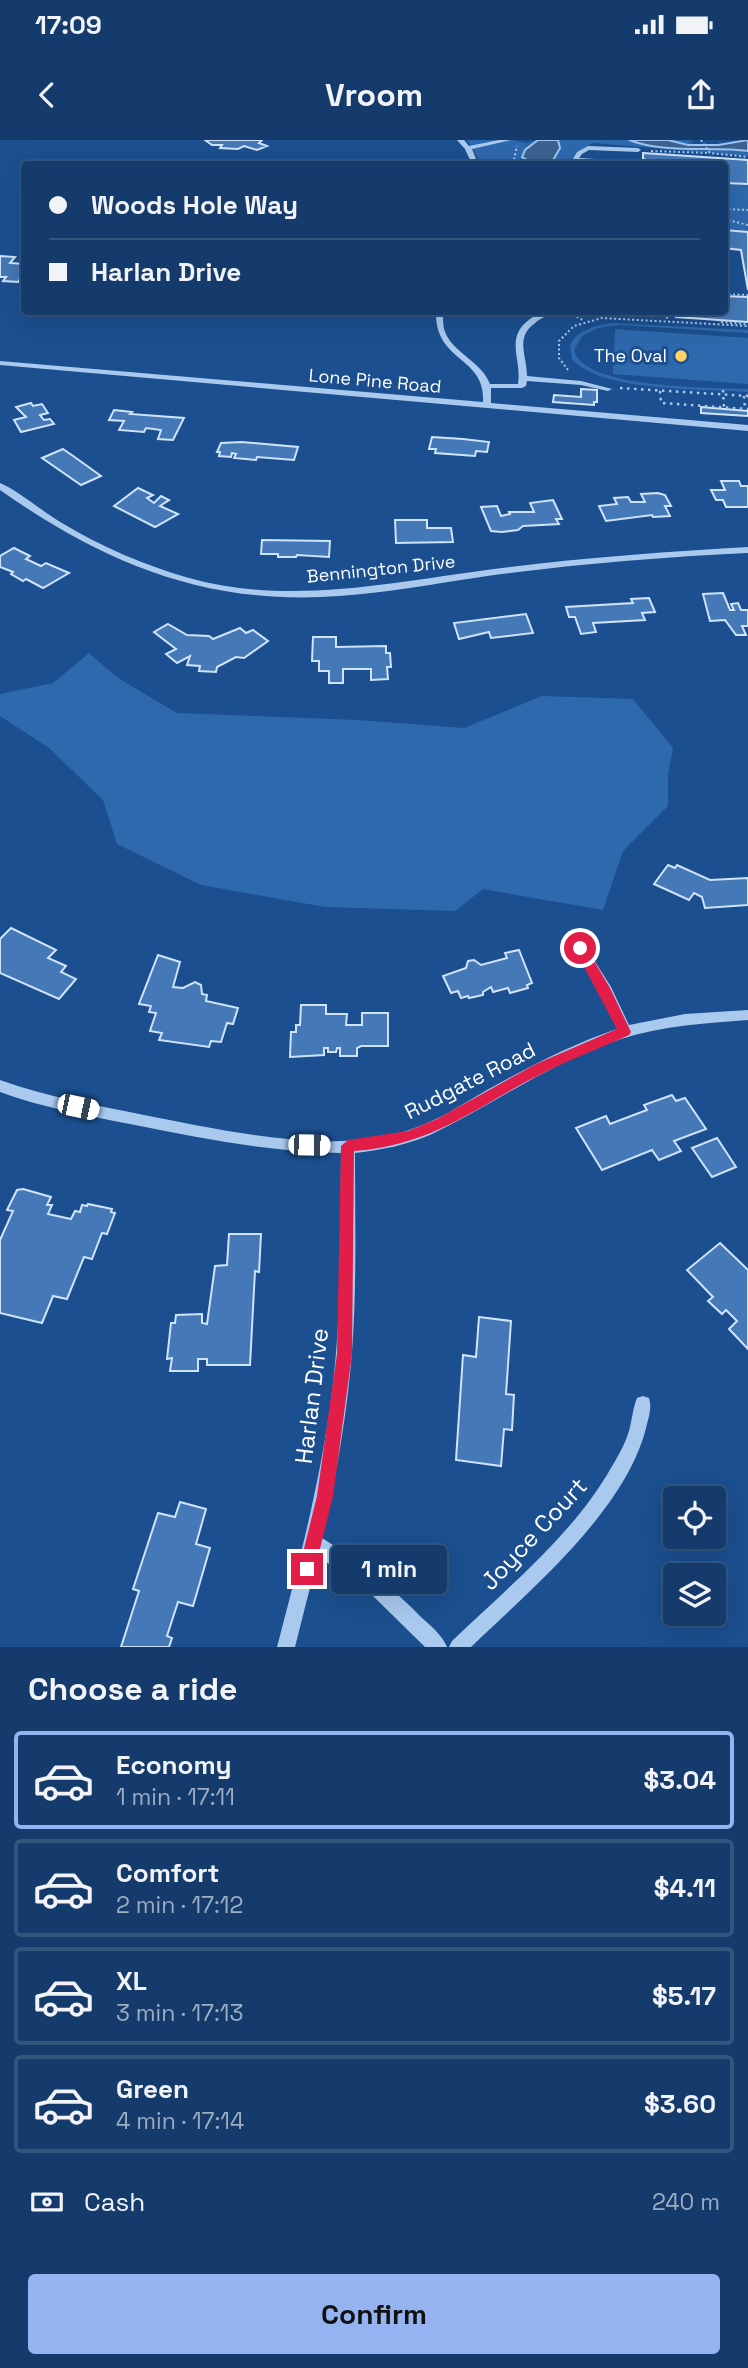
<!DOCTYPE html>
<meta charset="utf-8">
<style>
:root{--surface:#143b6b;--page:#1d4271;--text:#f1f3f6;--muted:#9dadc1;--line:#33557e;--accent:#95b2f1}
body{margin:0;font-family:"Space Grotesk",sans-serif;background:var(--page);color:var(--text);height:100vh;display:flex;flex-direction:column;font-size:26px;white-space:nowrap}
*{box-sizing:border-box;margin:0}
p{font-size:23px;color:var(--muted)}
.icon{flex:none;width:38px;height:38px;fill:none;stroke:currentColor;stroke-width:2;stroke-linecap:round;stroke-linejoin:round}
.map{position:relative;height:1507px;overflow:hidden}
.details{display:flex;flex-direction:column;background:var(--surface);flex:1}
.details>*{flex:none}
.guide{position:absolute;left:21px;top:21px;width:707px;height:154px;border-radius:7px;box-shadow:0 7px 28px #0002,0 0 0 2px var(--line);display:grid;align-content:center;height:154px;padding:0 28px;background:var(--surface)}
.tools{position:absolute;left:663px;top:1346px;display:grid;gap:14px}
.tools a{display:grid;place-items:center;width:63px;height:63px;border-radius:7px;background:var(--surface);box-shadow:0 7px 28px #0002,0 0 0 2px var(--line);font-size:35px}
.end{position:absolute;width:32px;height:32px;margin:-16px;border:9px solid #e11d48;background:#fff;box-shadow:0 0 0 4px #fff}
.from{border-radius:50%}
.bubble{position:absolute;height:49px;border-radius:7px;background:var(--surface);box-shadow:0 7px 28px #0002,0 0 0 2px var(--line);font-size:23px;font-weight:700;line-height:49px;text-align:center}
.car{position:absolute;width:21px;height:42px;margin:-21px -10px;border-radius:9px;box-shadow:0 0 5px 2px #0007;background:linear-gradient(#fff 24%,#345 0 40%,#fff 0 76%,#345 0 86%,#fff 0)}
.guide b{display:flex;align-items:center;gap:24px;height:66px;font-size:26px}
.guide b+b{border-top:2px solid var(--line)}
.guide i{width:18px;height:18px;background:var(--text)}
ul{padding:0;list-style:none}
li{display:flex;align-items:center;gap:21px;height:98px;margin:0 14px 10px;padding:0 14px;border:4px solid var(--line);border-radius:7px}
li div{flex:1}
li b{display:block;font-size:26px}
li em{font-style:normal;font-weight:700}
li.selected{border-color:var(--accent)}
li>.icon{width:63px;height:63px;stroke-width:1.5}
h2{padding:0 28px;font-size:32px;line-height:84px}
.pay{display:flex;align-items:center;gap:18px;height:77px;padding:0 28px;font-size:26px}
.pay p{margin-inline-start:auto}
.primary-button{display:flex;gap:14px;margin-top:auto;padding:14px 28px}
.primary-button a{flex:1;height:80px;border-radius:7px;background:var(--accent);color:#111;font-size:28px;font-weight:700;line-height:80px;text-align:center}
.status{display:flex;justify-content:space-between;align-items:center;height:49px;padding:0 35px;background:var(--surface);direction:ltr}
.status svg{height:19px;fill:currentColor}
header{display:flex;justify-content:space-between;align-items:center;height:91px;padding:0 28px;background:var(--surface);font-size:32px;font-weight:700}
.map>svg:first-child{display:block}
.green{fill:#2e69ad}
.water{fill:#3c6290;stroke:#9cc4f0;stroke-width:2}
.building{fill:#4478b7;stroke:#cfe3fa;stroke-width:2}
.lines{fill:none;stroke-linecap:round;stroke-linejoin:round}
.path-far1{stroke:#a9c9ee;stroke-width:2;stroke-dasharray:2 2.5;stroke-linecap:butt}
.path{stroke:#a9c9ee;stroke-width:2.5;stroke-dasharray:2.5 4.5;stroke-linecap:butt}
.minor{fill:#a9c9ee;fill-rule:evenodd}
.route{fill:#e11d48}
.poi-dot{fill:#ffd166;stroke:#1b4f8f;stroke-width:2.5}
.labels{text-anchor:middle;stroke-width:6;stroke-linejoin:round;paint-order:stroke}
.far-poi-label{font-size:18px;fill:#fff;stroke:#1b4f8f;text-anchor:end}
.far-street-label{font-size:18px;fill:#fff;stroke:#1b4f8f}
.street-label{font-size:21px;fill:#fff;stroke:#1b4f8f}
.near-street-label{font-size:24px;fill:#fff;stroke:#1b4f8f}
</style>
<div class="status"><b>17:09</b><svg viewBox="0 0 49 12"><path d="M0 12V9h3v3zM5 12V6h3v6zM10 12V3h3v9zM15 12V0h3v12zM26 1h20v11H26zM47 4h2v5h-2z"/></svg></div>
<header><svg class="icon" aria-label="back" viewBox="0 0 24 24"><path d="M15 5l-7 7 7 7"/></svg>Vroom<svg class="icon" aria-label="share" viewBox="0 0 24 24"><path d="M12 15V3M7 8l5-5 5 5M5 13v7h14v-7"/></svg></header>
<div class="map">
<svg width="748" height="1507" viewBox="0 0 748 1507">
<rect width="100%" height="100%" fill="#1b4f8f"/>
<g class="green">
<path d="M467 0H513L526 3 538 0 525 10 530 21 535 23 482 24Z"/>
<path d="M558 0H629L674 8H699L668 0H695L689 1 700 8 748 11V16L593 3 577 12 569 24H544L552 22 560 6Z"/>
<path d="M724 44 748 45V92L725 90Z"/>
<path d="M612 183 748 190V193L619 185 598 188 582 196 574 210C584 250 712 247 748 249V252C705 249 600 252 572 219L570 205C578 189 595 186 612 183Z"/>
<path d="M615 189 748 198V244L613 234Z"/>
<path d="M89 513 118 538 177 573 358 580 464 588 542 556 633 559 673 608 668 634V666L623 711 603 770 483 749 455 771 325 767 201 745 117 704 103 660 49 608 0 576V554L53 543Z"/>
</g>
<g class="water">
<path d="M538 0H558L560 8 552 22 534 24 522 17 525 10Z"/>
<path d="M629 0H668L688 5H718L748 0V11C709 6 666 14 629 0Z"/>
</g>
<g class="building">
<path d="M205 0H262L259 3 267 6 257 10 244 6 238 9 220 8 222 5H212Z"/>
<path d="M643 13 748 20V44L724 43V24H661L643 19Z"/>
<path d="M724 90 748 92V150L741 110 724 108Z"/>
<path d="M0 116 15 117 10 123 24 124V133L18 142 3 141 6 137H0Z"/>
<path d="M724 156 748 157V182L676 177V172H724Z"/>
<path d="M581 249 597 250V262H594V265L553 262 554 255 581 257Z"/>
<path d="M31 263 33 266 42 264 48 273 40 275 44 280 50 279 54 284 21 292 14 280 26 277 16 267Z"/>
<path d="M701 267 748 271V276L701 273Z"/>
<path d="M114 270 132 272 130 274 184 278 173 300 158 299 161 290 146 288 144 292 119 290 124 281 109 280Z"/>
<path d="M432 297 463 299 489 302 487 312 476 311 475 316 435 313 436 309H429Z"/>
<path d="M242 302 298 307 294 320 257 317 256 320 234 318 236 314 232 313 231 317 219 316 220 312H217L221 303Z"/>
<path d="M63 309 76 318 101 336 81 345 42 318Z"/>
<path d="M721 341H739L741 346H748V367H726L723 360H716L711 350H725Z"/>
<path d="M138 348 153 355 147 358 154 363 161 356 169 360 160 366 178 374 155 387 114 366Z"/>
<path d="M658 353 665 355 671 366H665L670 376 653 377 652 375 606 381 599 366 617 364 614 358 628 357 631 362H645L641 354Z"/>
<path d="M553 360 562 379H556L559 384 523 386 518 390 502 392 491 391 481 367 497 366 501 376 510 374 509 372H534L530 363Z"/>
<path d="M395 380H427V388H451L453 402 396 403Z"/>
<path d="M262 400 330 401 329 417 297 415 296 417H278V414H261Z"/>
<path d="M14 408 30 416 26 419 41 426 46 423 69 433 43 448 26 439 23 441 11 434 13 432 0 427V416Z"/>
<path d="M723 453 730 470H734L731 464 738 463 741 470H748V486H742L746 495H736L725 480 710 481 703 454Z"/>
<path d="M649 458 655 472 642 473 645 480 593 483 596 492 581 494 575 477H569L566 467 633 463 631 459Z"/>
<path d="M526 474 533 493 491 498 489 492 459 499 454 483Z"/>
<path d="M168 484 187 495 209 496 213 499 240 488 246 493 253 490 268 501 244 518 236 517 217 527 216 532 199 531 200 526 187 525 190 516 177 523 166 514 176 509 154 492Z"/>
<path d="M313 497H336V507L386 506V513H390L391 527H387L388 539 371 540V529H343V543H329V531H319V521H312Z"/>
<path d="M668 725 675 728 677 725 710 740 748 738V765L705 768 702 757 694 753 689 760 654 744Z"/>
<path d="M11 788 56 810 48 818 66 826 61 832 76 839 59 859 0 833V799Z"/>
<path d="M519 810 532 843 527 845 528 848 510 853 508 848 493 852 491 847 483 852V855L469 858 468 856 461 858 458 851 451 853 443 836 466 828 468 821 474 820 481 825 507 818 505 813Z"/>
<path d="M158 815 180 822 173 847 183 848 195 842 201 845 202 854 207 855 206 861 238 868 233 884 227 883 221 902 211 901 209 907 159 900 162 893 150 891 156 873 149 872 151 866 139 864Z"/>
<path d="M301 865H326V874H347L346 885H362V873H388V906H361L357 908V916H340V908H337L336 912H328V908H324V915L290 917 291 892H296V885H300Z"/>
<path d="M672 955 676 961 685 958 706 989 674 1001 681 1011 659 1020 652 1010 602 1030 576 988 606 976 610 984 647 970 644 965Z"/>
<path d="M717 998 736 1027 712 1037 692 1008Z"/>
<path d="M23 1049 51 1057 47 1065H52L48 1074 71 1079 75 1071 80 1072 82 1065 87 1066 88 1064 112 1069 111 1072 115 1073 107 1094 102 1093 92 1119 84 1117 67 1159 53 1156 42 1183 0 1173V1100L13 1071 7 1070 17 1050Z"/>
<path d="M229 1094H261L259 1132 255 1131 250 1225H207V1219H198V1231H170L172 1218 167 1219 171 1183H175L176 1175 202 1174V1183L207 1184 215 1126 227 1125Z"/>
<path d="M720 1103 748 1130V1209L729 1189 737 1181 726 1170 722 1174 708 1161 713 1157 687 1130Z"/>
<path d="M479 1177 511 1181 506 1254 514 1255 512 1290 504 1289 501 1326 456 1320 463 1215 476 1217Z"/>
<path d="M180 1362 206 1369 196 1404 210 1408 193 1466 178 1462 167 1496 172 1498 169 1507H121L139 1451 133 1449 158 1373 175 1377Z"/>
</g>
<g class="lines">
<g class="path-far1">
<path d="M701 0 710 13 748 17"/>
<path d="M651 11 710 13"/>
<path d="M513 24 517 6"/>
<path d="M724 69 748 70"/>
<path d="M724 79 748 85"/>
<path d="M724 154 748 155"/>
<path d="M569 172 584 181"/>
<path d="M667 172V181"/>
<path d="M721 182 748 184"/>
<path d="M568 230 559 218V201L574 186 602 178 748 186"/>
</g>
<g class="path">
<path d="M620 248 748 256"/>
<path d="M723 250 724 267"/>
<path d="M660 251 661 263 748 269"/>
<path d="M744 256 745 269"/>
</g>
<g class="minor">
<path d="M457 0H464L469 6 499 0H511L472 9 478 24H472L465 9Z"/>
<path d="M588 6 638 8 641 10 638 12 589 10 582 14 579 18 644 22 647 24 577 22 576 24H570L577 12Z"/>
<path d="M436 172H443C443 177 443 184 444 189 451 213 481 220 490 244H518C522 218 504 198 530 179 537 174 543 172 551 172 547 176 539 179 534 184 515 198 527 216 527 236L581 241 612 249 608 251 581 245 527 241 526 246 522 248H491V263L748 285V291L0 225V221L483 262C486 216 435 223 436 172Z"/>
<path d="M0 343C19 351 43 372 62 383 102 407 144 425 189 438 289 466 393 442 494 429 578 418 663 412 748 407V413C663 417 578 424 494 435 437 443 379 455 321 457 196 462 100 420 0 350Z"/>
<path d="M580 803 584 804 611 847 629 885 685 874 748 870V880C705 883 662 886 621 899 553 921 494 964 430 995 406 1005 382 1010 355 1013 355 1079 357 1146 352 1212 347 1275 336 1337 322 1398 359 1421 392 1447 422 1478 431 1486 442 1495 447 1507H425L373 1456 318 1416 295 1507H277C299 1423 321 1339 332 1252 342 1173 340 1093 341 1013 271 1012 203 999 135 985 89 976 44 968 0 952V940C47 957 96 965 144 975 222 990 336 1017 412 989 439 980 463 964 487 950 529 927 572 904 617 889L601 853 574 808 576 804Z"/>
<path d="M643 1256 649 1258C652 1267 649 1276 647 1284 628 1369 531 1449 471 1507H449L452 1501C508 1447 572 1396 611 1328 617 1318 624 1306 628 1294 632 1283 632 1270 637 1258Z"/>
</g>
</g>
<path class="route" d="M580 803 584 804 610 848 631 892 629 895C601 908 573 918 545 932 476 966 435 1005 354 1011L352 1214 333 1356 315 1429 313 1435 307 1437 301 1435 299 1429 317 1356 337 1214 341 1006 348 1000 408 991 437 979 536 924 617 889 574 808Z"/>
<circle class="poi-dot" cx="681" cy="216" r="7"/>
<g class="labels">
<g class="far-poi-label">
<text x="667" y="222">The Oval</text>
</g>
<g class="far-street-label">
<text transform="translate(375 241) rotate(5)" y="6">Lone Pine Road</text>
<text transform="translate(381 429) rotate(-6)" y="6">Bennington Drive</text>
</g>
<g class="street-label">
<text transform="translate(470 941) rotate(-27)" y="7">Rudgate Road</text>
</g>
<g class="near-street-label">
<text transform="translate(312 1256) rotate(-83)" y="8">Harlan Drive</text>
<text transform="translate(534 1394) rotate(-47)" y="8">Joyce Court</text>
</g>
</g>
</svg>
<div class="tools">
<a><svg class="icon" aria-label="locate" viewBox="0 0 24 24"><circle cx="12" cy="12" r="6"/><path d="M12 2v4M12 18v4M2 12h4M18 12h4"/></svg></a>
<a><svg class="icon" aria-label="layers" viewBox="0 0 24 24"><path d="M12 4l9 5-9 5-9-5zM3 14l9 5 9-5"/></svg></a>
</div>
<i class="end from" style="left:580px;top:808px"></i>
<i class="end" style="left:307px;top:1429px"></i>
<div class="bubble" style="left:331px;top:1405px;width:116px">1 min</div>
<i class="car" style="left:78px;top:967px;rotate:102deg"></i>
<i class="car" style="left:309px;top:1005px;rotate:91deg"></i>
<div class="guide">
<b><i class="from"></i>Woods Hole Way</b>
<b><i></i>Harlan Drive</b>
</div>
</div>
<section class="details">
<h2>Choose a ride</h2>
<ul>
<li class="selected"><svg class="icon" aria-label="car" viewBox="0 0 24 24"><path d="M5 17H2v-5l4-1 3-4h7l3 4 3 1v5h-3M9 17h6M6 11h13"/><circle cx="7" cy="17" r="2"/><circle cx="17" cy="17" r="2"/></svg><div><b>Economy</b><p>1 min · 17:11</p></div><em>$3.04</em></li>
<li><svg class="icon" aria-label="car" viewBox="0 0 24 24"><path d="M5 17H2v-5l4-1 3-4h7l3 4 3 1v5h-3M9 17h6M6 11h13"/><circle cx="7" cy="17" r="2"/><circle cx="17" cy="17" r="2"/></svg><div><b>Comfort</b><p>2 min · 17:12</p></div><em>$4.11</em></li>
<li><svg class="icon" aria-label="car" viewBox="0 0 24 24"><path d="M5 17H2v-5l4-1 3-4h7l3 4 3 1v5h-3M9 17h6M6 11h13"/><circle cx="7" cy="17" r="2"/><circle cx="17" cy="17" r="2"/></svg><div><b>XL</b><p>3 min · 17:13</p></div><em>$5.17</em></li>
<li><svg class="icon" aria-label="car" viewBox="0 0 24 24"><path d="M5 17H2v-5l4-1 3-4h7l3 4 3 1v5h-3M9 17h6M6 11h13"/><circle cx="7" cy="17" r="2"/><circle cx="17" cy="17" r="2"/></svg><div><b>Green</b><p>4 min · 17:14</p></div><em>$3.60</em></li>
</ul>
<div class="pay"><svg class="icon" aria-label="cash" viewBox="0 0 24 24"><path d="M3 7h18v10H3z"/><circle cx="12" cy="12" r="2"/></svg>Cash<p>240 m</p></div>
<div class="primary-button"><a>Confirm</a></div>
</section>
